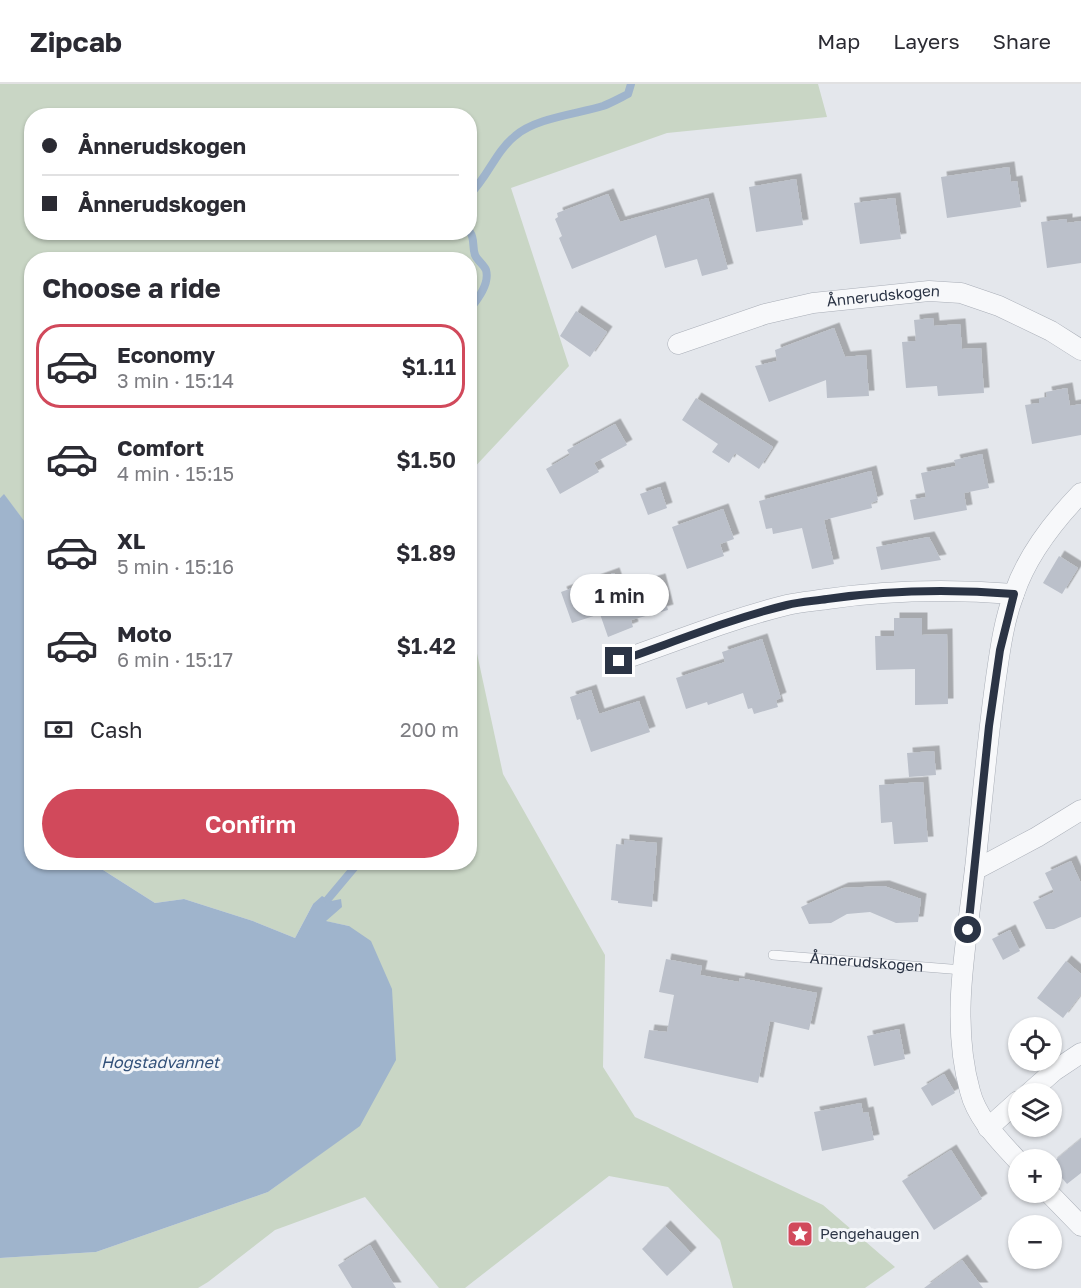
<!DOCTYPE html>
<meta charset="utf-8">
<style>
:root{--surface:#fff;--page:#f2f2f3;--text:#2b2b33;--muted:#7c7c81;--line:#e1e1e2;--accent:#d1495b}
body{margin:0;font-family:"Golos Text",sans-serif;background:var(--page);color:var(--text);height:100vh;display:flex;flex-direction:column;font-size:22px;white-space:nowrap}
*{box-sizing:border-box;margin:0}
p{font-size:20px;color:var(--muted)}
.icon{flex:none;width:33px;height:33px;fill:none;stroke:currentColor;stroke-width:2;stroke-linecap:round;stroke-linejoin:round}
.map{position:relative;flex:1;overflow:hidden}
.details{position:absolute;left:24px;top:168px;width:453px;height:618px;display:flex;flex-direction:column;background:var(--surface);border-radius:24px;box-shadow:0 2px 4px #0004}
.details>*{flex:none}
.guide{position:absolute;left:24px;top:24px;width:453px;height:132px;border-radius:24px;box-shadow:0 2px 4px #0004;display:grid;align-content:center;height:132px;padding:0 18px;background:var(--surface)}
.buttons{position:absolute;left:1008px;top:933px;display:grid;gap:12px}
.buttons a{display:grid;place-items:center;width:54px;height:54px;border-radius:50%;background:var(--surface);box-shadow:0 2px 4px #0004;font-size:30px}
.end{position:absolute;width:27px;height:27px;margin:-14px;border:8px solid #2b3445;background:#fff;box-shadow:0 0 0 3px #fff}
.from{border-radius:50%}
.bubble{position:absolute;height:42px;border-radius:21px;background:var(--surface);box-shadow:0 2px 4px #0004;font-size:20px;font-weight:600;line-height:42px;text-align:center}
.guide b{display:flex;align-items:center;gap:21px;height:57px;font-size:22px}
.guide b+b{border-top:2px solid var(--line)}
.guide i{width:15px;height:15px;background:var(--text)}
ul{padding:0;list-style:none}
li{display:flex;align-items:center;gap:18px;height:84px;margin:0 12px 9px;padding:0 6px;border:3px solid transparent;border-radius:24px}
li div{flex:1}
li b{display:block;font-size:22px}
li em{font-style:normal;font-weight:600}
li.on{border-color:var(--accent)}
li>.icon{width:54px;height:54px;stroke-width:1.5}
h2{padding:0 18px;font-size:27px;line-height:72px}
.pay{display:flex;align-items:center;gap:15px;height:66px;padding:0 18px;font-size:22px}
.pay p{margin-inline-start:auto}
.primary-button{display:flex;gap:12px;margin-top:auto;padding:12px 18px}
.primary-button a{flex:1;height:69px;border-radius:36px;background:var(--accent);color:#fff;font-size:24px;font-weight:600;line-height:69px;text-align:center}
header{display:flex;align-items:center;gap:36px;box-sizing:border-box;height:84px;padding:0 30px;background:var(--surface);border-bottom:2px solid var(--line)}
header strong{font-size:28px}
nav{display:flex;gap:33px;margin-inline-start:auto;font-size:21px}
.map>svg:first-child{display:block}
.green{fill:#c9d6c5;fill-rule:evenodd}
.water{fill:#9fb4cc}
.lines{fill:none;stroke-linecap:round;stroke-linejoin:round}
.stream{stroke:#9fb4cc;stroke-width:8}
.building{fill:#bbc0ca;filter:url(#shadow)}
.service-casing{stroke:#a9aeb7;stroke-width:10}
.minor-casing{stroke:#a9aeb7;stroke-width:21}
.service{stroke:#f7f8fa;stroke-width:9}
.minor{stroke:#f7f8fa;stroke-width:20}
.route{stroke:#2b3445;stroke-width:8}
.labels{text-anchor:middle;stroke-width:6;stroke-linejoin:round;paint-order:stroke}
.street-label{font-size:15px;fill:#2b3445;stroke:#f4f6f9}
.poi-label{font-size:15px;fill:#2b3445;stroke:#f4f6f9;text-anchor:start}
.water-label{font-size:16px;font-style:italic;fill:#34527a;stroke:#f4f6f9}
</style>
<header>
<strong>Zipcab</strong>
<nav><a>Map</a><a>Layers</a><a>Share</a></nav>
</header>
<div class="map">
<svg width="1081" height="1204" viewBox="0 0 1081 1204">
<defs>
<filter id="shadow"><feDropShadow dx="5.5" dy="-5.5" stdDeviation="0" flood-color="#0004"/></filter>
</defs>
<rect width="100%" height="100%" fill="#e4e7ec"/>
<g class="green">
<path d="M0 0H818L827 33 667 49 511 104 569 282 470 388V176H32L31 446 4 411 0 414ZM32 32H470V148H32Z"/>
<path d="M470 537 503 690 605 871 603 983 635 1033 823 1121 895 1183 865 1204H733L720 1156 668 1103 609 1092 465 1204H439L365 1113 275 1146 208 1198 198 1204H0V1174L96 1168 268 1108 360 1041 349 842 325 837 313 820 295 854 253 837 184 815 155 819 92 779 470 778Z"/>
</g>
<path class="water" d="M4 410 31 446 32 778 92 779 155 819 184 815 253 837 295 854 313 820 322 812 331 817 341 815 342 823 326 837 349 842 371 857 392 905 396 976 360 1042 268 1108 96 1168 0 1174V414Z"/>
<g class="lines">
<g class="stream">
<path d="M470 110C488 93 495 68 515 52 535 34 577 30 603 22 611 19 620 14 628 10L631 0"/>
<path d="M470 148C475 155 472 163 475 171 477 176 484 181 486 186 490 200 477 216 470 225"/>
<path d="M328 815 359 778"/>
</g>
</g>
<g class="building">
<path d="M1009 83 1011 98 1017 97 1021 123 947 134 941 93Z"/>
<path d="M796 95 803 141 756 148 749 103Z"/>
<path d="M608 110 620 138 708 114 728 185 702 192 697 175 665 184 656 151 572 185 559 154 562 152 555 135 558 133 557 129Z"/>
<path d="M895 114 901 155 860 160 854 119Z"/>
<path d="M1067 135V139L1081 137V179L1047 184 1041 138Z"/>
<path d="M576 227 607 248 590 273 560 252Z"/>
<path d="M933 234 934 242 960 240 962 265 981 264 984 309 938 312 937 302 906 304 902 258 916 257 914 236Z"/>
<path d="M834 244 845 273 866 271 869 312 827 314 826 296 769 318 755 282 777 277 775 266Z"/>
<path d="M1067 304 1070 322 1081 320V351L1032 360 1025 321 1039 319V314L1047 313 1046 308Z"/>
<path d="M696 314 773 363 759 385 735 369 729 379 712 368 718 360 682 336Z"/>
<path d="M615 340 627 361 594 379 599 388 560 410 546 385 570 371 567 366Z"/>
<path d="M982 370 989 404 964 409 967 426 914 436 910 416 926 413 921 389 956 382 954 376Z"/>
<path d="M871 387 878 416 871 419 872 424 824 436 834 480 812 485 802 444 773 450 772 444 766 445 759 417Z"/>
<path d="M660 403 667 424 648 431 640 410Z"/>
<path d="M723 425 734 455 720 460 724 472 687 485 672 443Z"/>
<path d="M929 453 941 476 881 486 876 463Z"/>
<path d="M1059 472 1078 484 1062 510 1043 499Z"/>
<path d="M614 489 620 506 660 495 668 526 631 536 633 543 608 553 600 530 572 539 561 508Z"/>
<path d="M894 534H922V551L947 550 948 620 915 621V585L876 586 875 552H894Z"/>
<path d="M762 555 781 614 776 616 778 623 754 630 752 624 748 625 743 609 708 621 707 618 686 625 676 594 725 578 722 568Z"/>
<path d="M591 606 599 630 639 617 650 648 591 668 580 635 577 636 570 613Z"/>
<path d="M934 667 936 691 909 693 907 669Z"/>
<path d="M923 698 928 758 894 760 892 738 881 739 879 701Z"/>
<path d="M624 756 657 759 652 823 618 819V817L611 816 616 760 624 761Z"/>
<path d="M1071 777 1081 799V833L1054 845H1046L1033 818 1054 808 1045 789Z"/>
<path d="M884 802 921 815 918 838 896 839 870 828 847 830 831 839 809 840 801 823 843 804Z"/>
<path d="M1010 846 1020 867 1003 876 992 855Z"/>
<path d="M666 875 702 882 700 891 739 898 740 894 817 909 809 946 770 937 758 999 644 974 649 946 667 948 674 911 659 908Z"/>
<path d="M1066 877 1081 890V910L1063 934 1037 914Z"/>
<path d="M899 945 905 975 874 982 867 952Z"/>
<path d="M944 990 955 1009 932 1022 921 1004Z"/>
<path d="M861 1019 863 1029 868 1028 874 1056 822 1067 814 1028Z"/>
<path d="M1081 1055V1089L1067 1100 1052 1082V1079Z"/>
<path d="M951 1066 982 1115 934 1146 902 1097Z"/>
<path d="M665 1142 691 1169 667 1192 642 1165Z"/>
<path d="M370 1161 396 1204H352L338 1181Z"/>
<path d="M962 1176 983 1204H924Z"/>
</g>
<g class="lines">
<g class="service-casing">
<g id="service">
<path id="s1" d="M773 871 963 886"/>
</g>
</g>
<g class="minor-casing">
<g id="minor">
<path id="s2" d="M678 260 765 230 813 219 929 207 961 209 999 222 1051 247 1081 266"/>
<path d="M619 577C674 558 730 535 787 521 800 518 814 517 827 515 889 506 951 505 1014 510"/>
<path d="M975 786 1037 753 1081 726"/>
<path d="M1028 1010 1054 987 1081 969"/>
<path d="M988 1044 1018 1017"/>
<path d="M1018 1077C1000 1057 977 1035 970 1007 948 928 970 845 977 765 983 708 988 651 996 594 1000 566 1004 536 1014 510 1027 471 1053 438 1081 409"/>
<path d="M1048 1108 1081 1142"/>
</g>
</g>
<use href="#service" class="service"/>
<use href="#minor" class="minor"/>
</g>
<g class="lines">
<path class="route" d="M619 577C674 558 730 535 787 521 800 518 814 517 827 515 889 506 951 505 1014 510L1000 566 989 642 968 846"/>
</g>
<defs>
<g id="sight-square" transform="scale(1.35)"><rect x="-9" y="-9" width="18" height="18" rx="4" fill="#d1495b" stroke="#f4f6f9"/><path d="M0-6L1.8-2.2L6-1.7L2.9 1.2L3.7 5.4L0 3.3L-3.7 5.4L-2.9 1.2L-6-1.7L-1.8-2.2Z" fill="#fff"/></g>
</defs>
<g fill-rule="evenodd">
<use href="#sight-square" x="800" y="1150"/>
</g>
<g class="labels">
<g class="street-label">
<text dy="5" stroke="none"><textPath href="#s2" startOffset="212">Ånnerudskogen</textPath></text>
<text dy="5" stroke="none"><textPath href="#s1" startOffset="94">Ånnerudskogen</textPath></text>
</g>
<g class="poi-label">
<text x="820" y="1155">Pengehaugen</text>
</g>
<g class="water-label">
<text x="160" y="984">Hogstadvannet</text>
</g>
</g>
</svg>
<div class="buttons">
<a><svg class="icon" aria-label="locate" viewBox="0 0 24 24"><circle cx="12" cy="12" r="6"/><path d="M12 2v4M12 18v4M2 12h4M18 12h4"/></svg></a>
<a><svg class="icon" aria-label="layers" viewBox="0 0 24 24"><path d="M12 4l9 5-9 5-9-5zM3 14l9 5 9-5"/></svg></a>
<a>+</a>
<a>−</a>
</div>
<i class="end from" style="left:968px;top:846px"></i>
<i class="end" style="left:619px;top:577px"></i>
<div class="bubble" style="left:570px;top:490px;width:99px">1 min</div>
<div class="guide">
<b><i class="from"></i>Ånnerudskogen</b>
<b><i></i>Ånnerudskogen</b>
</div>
<section class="details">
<h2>Choose a ride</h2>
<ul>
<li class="on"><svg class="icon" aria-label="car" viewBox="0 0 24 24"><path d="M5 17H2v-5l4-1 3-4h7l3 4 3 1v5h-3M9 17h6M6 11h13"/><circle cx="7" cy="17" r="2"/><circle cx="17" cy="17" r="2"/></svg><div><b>Economy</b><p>3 min · 15:14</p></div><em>$1.11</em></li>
<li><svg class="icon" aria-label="car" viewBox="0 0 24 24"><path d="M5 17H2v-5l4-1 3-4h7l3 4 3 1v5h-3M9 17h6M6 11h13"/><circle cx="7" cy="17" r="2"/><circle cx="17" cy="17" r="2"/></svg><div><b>Comfort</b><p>4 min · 15:15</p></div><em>$1.50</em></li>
<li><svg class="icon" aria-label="car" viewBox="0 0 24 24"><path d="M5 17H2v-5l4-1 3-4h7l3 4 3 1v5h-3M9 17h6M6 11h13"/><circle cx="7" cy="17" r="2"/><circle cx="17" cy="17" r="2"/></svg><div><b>XL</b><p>5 min · 15:16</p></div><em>$1.89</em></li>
<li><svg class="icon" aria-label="car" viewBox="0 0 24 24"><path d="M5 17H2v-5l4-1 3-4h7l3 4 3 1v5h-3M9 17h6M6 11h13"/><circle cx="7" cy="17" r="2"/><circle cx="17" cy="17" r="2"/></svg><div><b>Moto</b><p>6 min · 15:17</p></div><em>$1.42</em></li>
</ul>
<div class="pay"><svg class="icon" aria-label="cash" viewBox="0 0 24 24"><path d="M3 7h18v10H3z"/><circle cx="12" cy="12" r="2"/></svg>Cash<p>200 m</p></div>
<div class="primary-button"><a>Confirm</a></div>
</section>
</div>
